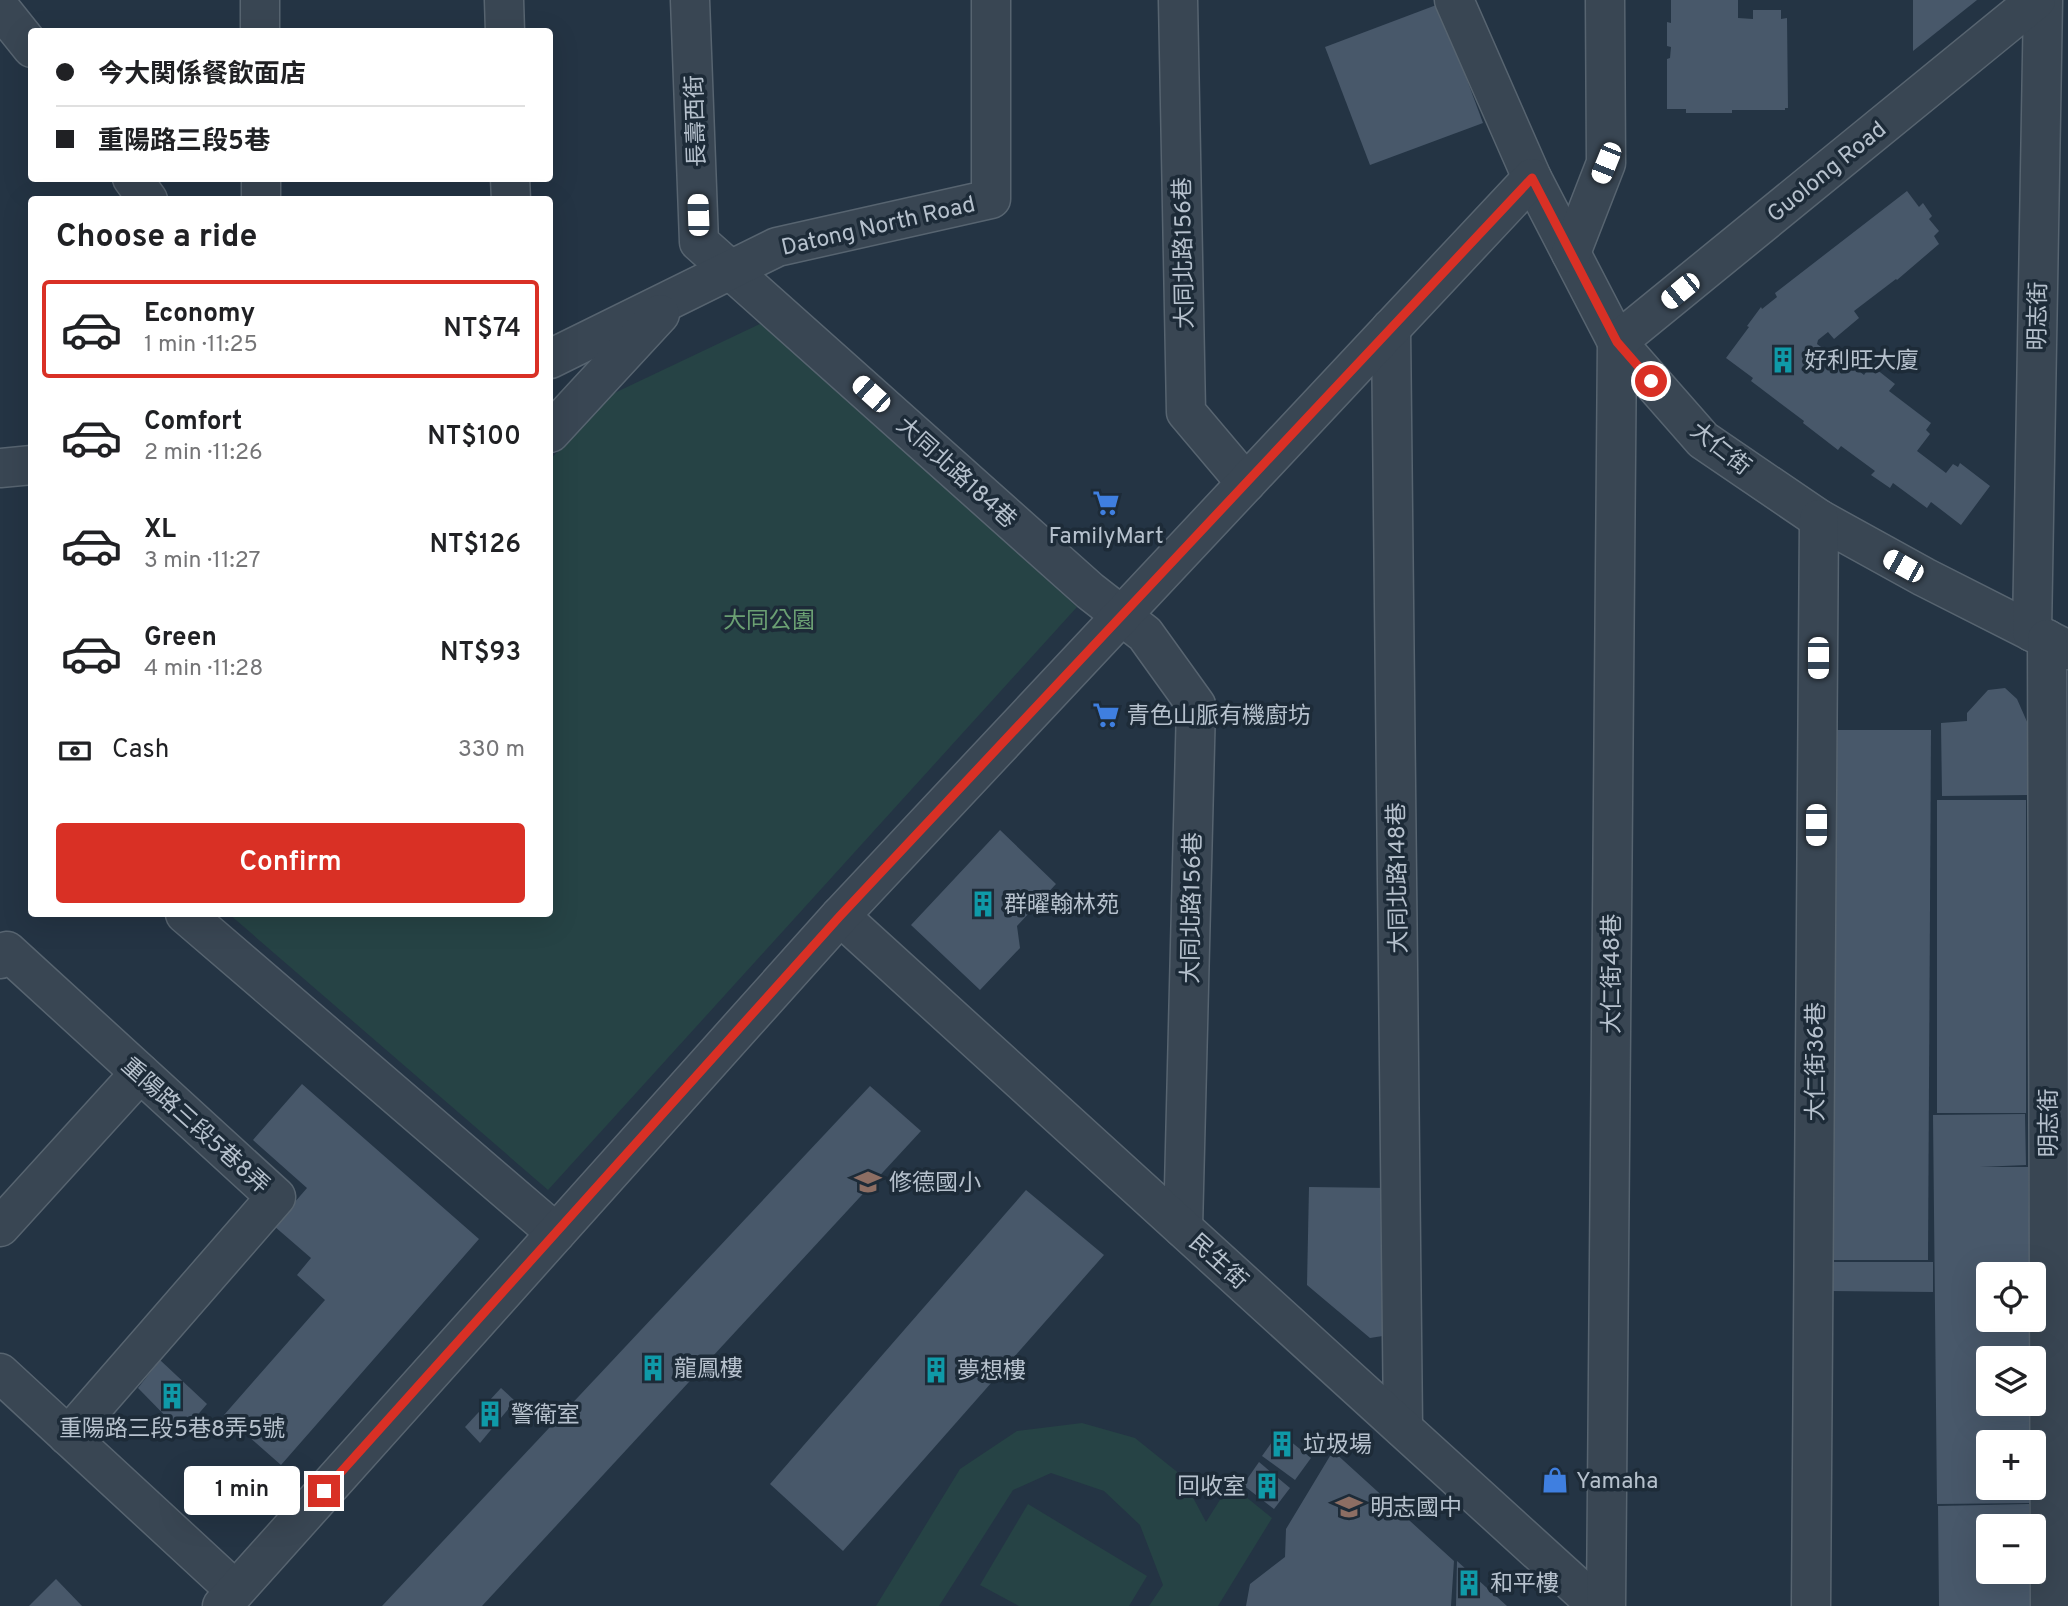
<!DOCTYPE html>
<meta charset="utf-8">
<style>
:root{--surface:#fff;--page:#f6f6f6;--text:#202124;--muted:#757577;--line:#e0e0e0;--accent:#d93025}
body{margin:0;font-family:Overpass,"Noto Sans TC",sans-serif;background:var(--page);color:var(--text);height:100vh;display:flex;flex-direction:column;font-size:26px;white-space:nowrap}
*{box-sizing:border-box;margin:0}
p{font-size:23px;color:var(--muted)}
.icon{flex:none;width:38px;height:38px;fill:none;stroke:currentColor;stroke-width:2;stroke-linecap:round;stroke-linejoin:round}
.map{position:relative;flex:1;overflow:hidden}
.sheet{position:absolute;left:28px;top:196px;width:525px;height:721px;display:flex;flex-direction:column;background:var(--surface);border-radius:7px;box-shadow:0 7px 28px #0002}
.sheet>*{flex:none}
.banner{position:absolute;left:28px;top:28px;width:525px;height:154px;border-radius:7px;box-shadow:0 7px 28px #0002;display:grid;align-content:center;height:154px;padding:0 28px;background:var(--surface)}
.controls{position:absolute;left:1976px;top:1262px;display:grid;gap:14px}
.controls a{display:grid;place-items:center;width:70px;height:70px;border-radius:7px;background:var(--surface);box-shadow:0 7px 28px #0002;font-size:35px}
.end{position:absolute;width:32px;height:32px;margin:-16px;border:9px solid #d93025;background:#fff;box-shadow:0 0 0 4px #fff}
.from{border-radius:50%}
.bubble{position:absolute;height:49px;border-radius:7px;background:var(--surface);box-shadow:0 7px 28px #0002;font-size:23px;font-weight:600;line-height:49px;text-align:center}
.car{position:absolute;width:21px;height:42px;margin:-21px -10px;border-radius:9px;box-shadow:0 0 5px 2px #0007;background:linear-gradient(#fff 24%,#345 0 40%,#fff 0 76%,#345 0 86%,#fff 0)}
.banner b{display:flex;align-items:center;gap:24px;height:66px;font-size:26px}
.banner b+b{border-top:2px solid var(--line)}
.banner i{width:18px;height:18px;background:var(--text)}
ul{padding:0;list-style:none}
li{display:flex;align-items:center;gap:21px;height:98px;margin:0 14px 10px;padding:0 14px;border:4px solid transparent;border-radius:7px}
li div{flex:1}
li b{display:block;font-size:26px}
li em{font-style:normal;font-weight:600}
li.on{border-color:var(--accent)}
li>.icon{width:63px;height:63px;stroke-width:1.5}
h2{padding:0 28px;font-size:32px;line-height:84px}
.pay{display:flex;align-items:center;gap:18px;height:77px;padding:0 28px;font-size:26px}
.pay p{margin-inline-start:auto}
.cta{display:flex;gap:14px;margin-top:auto;padding:14px 28px}
.cta a{flex:1;height:80px;border-radius:7px;background:var(--accent);color:#fff;font-size:28px;font-weight:600;line-height:80px;text-align:center}
.map>svg:first-child{display:block}
.green{fill:#264345}
.building{fill:#48586a}
.lines{fill:none;stroke-linecap:round;stroke-linejoin:round}
.minor-casing{stroke:#576470;stroke-width:41}
.minor{stroke:#394653;stroke-width:38}
.route{stroke:#d93025;stroke-width:9}
.labels{text-anchor:middle;stroke-width:7;stroke-linejoin:round;paint-order:stroke}
.street-label{font-size:23px;fill:#b6c1cd;stroke:#1d2b38}
.poi-label{font-size:23px;fill:#b6c1cd;stroke:#1d2b38;text-anchor:start}
.park-label{font-size:23px;fill:#6ba073;stroke:#1d2b38}
</style>
<div class="map">
<svg width="2068" height="1606" viewBox="0 0 2068 1606">
<rect width="100%" height="100%" fill="#243444"/>
<g class="green">
<path d="M768 320 1077 607 548 1190 229 914H550V460L606 397Z"/>
<path d="M1082 1423 1135 1438 1181 1475 1206 1522 1230 1484 1272 1518 1218 1606H1149L1163 1585 1140 1525 1104 1491 1051 1473 1013 1490 939 1606H876L960 1469 1017 1431Z"/>
<path d="M1028 1504 1147 1576 1129 1606H1019L980 1585Z"/>
</g>
<g class="building">
<path d="M1671 0H1738V18L1753 19V10H1781V19L1787 18 1788 108H1785V110H1732V113H1686V109H1667V59L1670 58 1671 47 1667 46V22L1671 23Z"/>
<path d="M1913 0H1977L1913 51Z"/>
<path d="M1439 4 1483 123 1370 165 1325 47Z"/>
<path d="M1907 191 1919 207 1923 203 1932 216 1929 219 1939 231 1934 236 1939 244 1897 280 1896 279 1854 311 1859 318 1834 339 1828 332 1818 340 1817 344 1844 364 1846 361 1864 375 1871 365 1895 384 1889 391 1931 423 1926 430 1930 434 1917 451 1946 473 1953 464 1958 467 1960 463 1990 486 1961 525 1931 502 1927 508 1893 483 1890 488 1871 475 1875 471 1841 446 1838 450 1803 423 1804 421 1751 381 1753 378 1726 358 1749 327 1747 326 1761 307 1762 309 1777 297 1775 293Z"/>
<path d="M2005 688 2017 699 2028 724V795L1942 796 1941 723 1967 721V713L1988 690Z"/>
<path d="M1832 730H1931L1928 1260H1829Z"/>
<rect x="1937" y="800" width="89" height="313"/>
<path d="M1000 830 1056 884 1017 926 1020 948 980 990 911 925Z"/>
<path d="M302 1084 479 1239 281 1465 224 1415 325 1300 297 1275 311 1258 274 1226 307 1188 253 1140Z"/>
<path d="M870 1086 921 1131 482 1606H382Z"/>
<path d="M2025 1114 2026 1165 1980 1167H2028L2030 1274H1988V1320H2030V1358H1988V1404H2031V1442H1988V1488H2032V1503L1937 1504 1933 1115Z"/>
<path d="M1309 1187 1389 1188V1335L1370 1338 1307 1285Z"/>
<path d="M1026 1190 1104 1255 843 1551 770 1484Z"/>
<path d="M1829 1262H1933V1292L1828 1291Z"/>
<path d="M160 1360 207 1404 182 1433 138 1388Z"/>
<path d="M501 1388 515 1401 480 1443 465 1427Z"/>
<path d="M1279 1432 1311 1458 1295 1480 1262 1456Z"/>
<path d="M1333 1451 1454 1561 1451 1606H1246L1250 1584 1285 1557 1286 1529Z"/>
<path d="M1259 1462 1290 1488 1274 1509 1243 1485Z"/>
<path d="M2029 1504V1526H1988V1572H2030V1606H1939L1938 1506Z"/>
<path d="M1457 1561 1507 1606H1456Z"/>
<path d="M56 1579 82 1606H29Z"/>
</g>
<g class="lines">
<g class="minor-casing">
<g id="minor">
<path d="M260 0V32"/>
<path d="M504 0 505 32"/>
<path d="M690 0 699 242 1090 591 1145 634 1196 705 1183 1228"/>
<path d="M1178 0 1186 412 1246 483"/>
<path d="M1454 0 1532 178 1617 342 1703 440 1819 519 1924 577 2068 650"/>
<path d="M0 8 32 48"/>
<path d="M132 178 148 200"/>
<path d="M261 178V200"/>
<path d="M510 178 511 200"/>
<path d="M1571 253 1606 163 1605 0"/>
<path d="M1391 328 1403 1428"/>
<path d="M550 359 777 247 991 199V0"/>
<path d="M550 433 660 314"/>
<path d="M0 468 32 465"/>
<path d="M2032 632 2043 0"/>
<path d="M2047 639 2050 1606"/>
<path d="M185 914 556 1233"/>
<path d="M840 916 1598 1606"/>
<path d="M0 959 7 951 276 1197 68 1436"/>
<path d="M0 1227 140 1073"/>
<path d="M0 1373 235 1590"/>
<path d="M222 1606 840 916 1532 178"/>
<path d="M1606 1606 1617 342 2036 0"/>
<path d="M1811 1606 1819 519"/>
</g>
</g>
<use href="#minor" class="minor"/>
</g>
<g class="lines">
<path class="route" d="M324 1491 840 916 1532 178 1617 342 1651 381"/>
</g>
<defs>
<g id="building-bare" transform="scale(2.1)"><path d="M-4-6H4V6H1V3H-1V6H-4ZM-2.5-4.3h1.7v1.8h-1.7ZM.8-4.3h1.7v1.8H.8ZM-2.5-1h1.7V.8h-1.7ZM.8-1h1.7V.8H.8Z" fill="#0f9aa8" stroke="#1d2b38" stroke-width="2.5" paint-order="stroke"/></g>
<g id="supermarket-bare" transform="scale(2.1)"><path d="M-6-5.5h2.5l.6 2H6L4.5 2H-2.5L-4.4-4H-6ZM-1.5 3.2a1.3 1.3 0 1 0 .1 0ZM3 3.2a1.3 1.3 0 1 0 .1 0Z" fill="#3f7fe0" stroke="#1d2b38" stroke-width="2.5" paint-order="stroke"/></g>
<g id="school-bare" transform="scale(2.1)"><path d="M0-5L7-2L0 1L-7-2ZM-4 1L0 2.5L4 1V4Q0 6-4 4Z" fill="#8d6e63" stroke="#1d2b38" stroke-width="2.5" paint-order="stroke"/></g>
<g id="shop-bare" transform="scale(2.1)"><path d="M-5-2.5h2.3a2.7 3.5 0 0 1 5.4 0H5L5.5 6h-11ZM-1.5-2.5h3a1.5 2.3 0 0 0-3 0Z" fill="#3f7fe0" stroke="#1d2b38" stroke-width="2.5" paint-order="stroke"/></g>
</defs>
<g fill-rule="evenodd">
<use href="#building-bare" x="1783" y="360"/>
<use href="#supermarket-bare" x="1106" y="503"/>
<use href="#supermarket-bare" x="1106" y="715"/>
<use href="#building-bare" x="983" y="904"/>
<use href="#school-bare" x="868" y="1182"/>
<use href="#building-bare" x="653" y="1368"/>
<use href="#building-bare" x="936" y="1370"/>
<use href="#building-bare" x="172" y="1396"/>
<use href="#building-bare" x="490" y="1414"/>
<use href="#building-bare" x="1282" y="1444"/>
<use href="#shop-bare" x="1555" y="1480"/>
<use href="#building-bare" x="1267" y="1486"/>
<use href="#school-bare" x="1349" y="1507"/>
<use href="#building-bare" x="1469" y="1583"/>
</g>
<g class="labels">
<g class="street-label">
<text transform="translate(695 121) rotate(-92)" y="8">長壽西街</text>
<text transform="translate(1826 171) rotate(-39)" y="8">Guolong Road</text>
<text transform="translate(878 225) rotate(-13)" y="8">Datong North Road</text>
<text transform="translate(1183 253) rotate(-91)" y="8">大同北路156巷</text>
<text transform="translate(2037 316) rotate(-89)" y="8">明志街</text>
<text transform="translate(1721 448) rotate(38)" y="8">大仁街</text>
<text transform="translate(957 472) rotate(42)" y="8">大同北路184巷</text>
<text transform="translate(1397 878) rotate(-91)" y="8">大同北路148巷</text>
<text transform="translate(1191 908) rotate(-89)" y="8">大同北路156巷</text>
<text transform="translate(1611 974) rotate(-90)" y="8">大仁街48巷</text>
<text transform="translate(1815 1062) rotate(-90)" y="8">大仁街36巷</text>
<text transform="translate(2048 1123) rotate(-90)" y="8">明志街</text>
<text transform="translate(196 1125) rotate(42)" y="8">重陽路三段5巷8弄</text>
<text transform="translate(1219 1261) rotate(42)" y="8">民生街</text>
</g>
<g class="poi-label">
<text x="1804" y="368">好利旺大廈</text>
<text x="1106" y="543" text-anchor="middle">FamilyMart</text>
<text x="1127" y="723">青色山脈有機廚坊</text>
<text x="1004" y="912">群曜翰林苑</text>
<text x="889" y="1190">修德國小</text>
<text x="674" y="1376">龍鳳樓</text>
<text x="957" y="1378">夢想樓</text>
<text x="511" y="1422">警衛室</text>
<text x="172" y="1436" text-anchor="middle">重陽路三段5巷8弄5號</text>
<text x="1303" y="1452">垃圾場</text>
<text x="1576" y="1488">Yamaha</text>
<text x="1246" y="1494" text-anchor="end">回收室</text>
<text x="1370" y="1515">明志國中</text>
<text x="1490" y="1591">和平樓</text>
</g>
<g class="park-label">
<text x="769" y="628">大同公園</text>
</g>
</g>
</svg>
<div class="controls">
<a><svg class="icon" aria-label="locate" viewBox="0 0 24 24"><circle cx="12" cy="12" r="6"/><path d="M12 2v4M12 18v4M2 12h4M18 12h4"/></svg></a>
<a><svg class="icon" aria-label="layers" viewBox="0 0 24 24"><path d="M12 4l9 5-9 5-9-5zM3 14l9 5 9-5"/></svg></a>
<a>+</a>
<a>−</a>
</div>
<i class="end from" style="left:1651px;top:381px"></i>
<i class="end" style="left:324px;top:1491px"></i>
<div class="bubble" style="left:184px;top:1466px;width:116px">1 min</div>
<i class="car" style="left:1606px;top:163px;rotate:202deg"></i>
<i class="car" style="left:698px;top:215px;rotate:358deg"></i>
<i class="car" style="left:1680px;top:291px;rotate:231deg"></i>
<i class="car" style="left:871px;top:394px;rotate:312deg"></i>
<i class="car" style="left:1903px;top:566px;rotate:299deg"></i>
<i class="car" style="left:1818px;top:658px;rotate:180deg"></i>
<i class="car" style="left:1816px;top:825px;rotate:180deg"></i>
<div class="banner">
<b><i class="from"></i>今大関係餐飲面店</b>
<b><i></i>重陽路三段5巷</b>
</div>
<section class="sheet">
<h2>Choose a ride</h2>
<ul>
<li class="on"><svg class="icon" aria-label="car" viewBox="0 0 24 24"><path d="M5 17H2v-5l4-1 3-4h7l3 4 3 1v5h-3M9 17h6M6 11h13"/><circle cx="7" cy="17" r="2"/><circle cx="17" cy="17" r="2"/></svg><div><b>Economy</b><p>1 min · 11:25</p></div><em>NT$74</em></li>
<li><svg class="icon" aria-label="car" viewBox="0 0 24 24"><path d="M5 17H2v-5l4-1 3-4h7l3 4 3 1v5h-3M9 17h6M6 11h13"/><circle cx="7" cy="17" r="2"/><circle cx="17" cy="17" r="2"/></svg><div><b>Comfort</b><p>2 min · 11:26</p></div><em>NT$100</em></li>
<li><svg class="icon" aria-label="car" viewBox="0 0 24 24"><path d="M5 17H2v-5l4-1 3-4h7l3 4 3 1v5h-3M9 17h6M6 11h13"/><circle cx="7" cy="17" r="2"/><circle cx="17" cy="17" r="2"/></svg><div><b>XL</b><p>3 min · 11:27</p></div><em>NT$126</em></li>
<li><svg class="icon" aria-label="car" viewBox="0 0 24 24"><path d="M5 17H2v-5l4-1 3-4h7l3 4 3 1v5h-3M9 17h6M6 11h13"/><circle cx="7" cy="17" r="2"/><circle cx="17" cy="17" r="2"/></svg><div><b>Green</b><p>4 min · 11:28</p></div><em>NT$93</em></li>
</ul>
<div class="pay"><svg class="icon" aria-label="cash" viewBox="0 0 24 24"><path d="M3 7h18v10H3z"/><circle cx="12" cy="12" r="2"/></svg>Cash<p>330 m</p></div>
<div class="cta"><a>Confirm</a></div>
</section>
</div>
